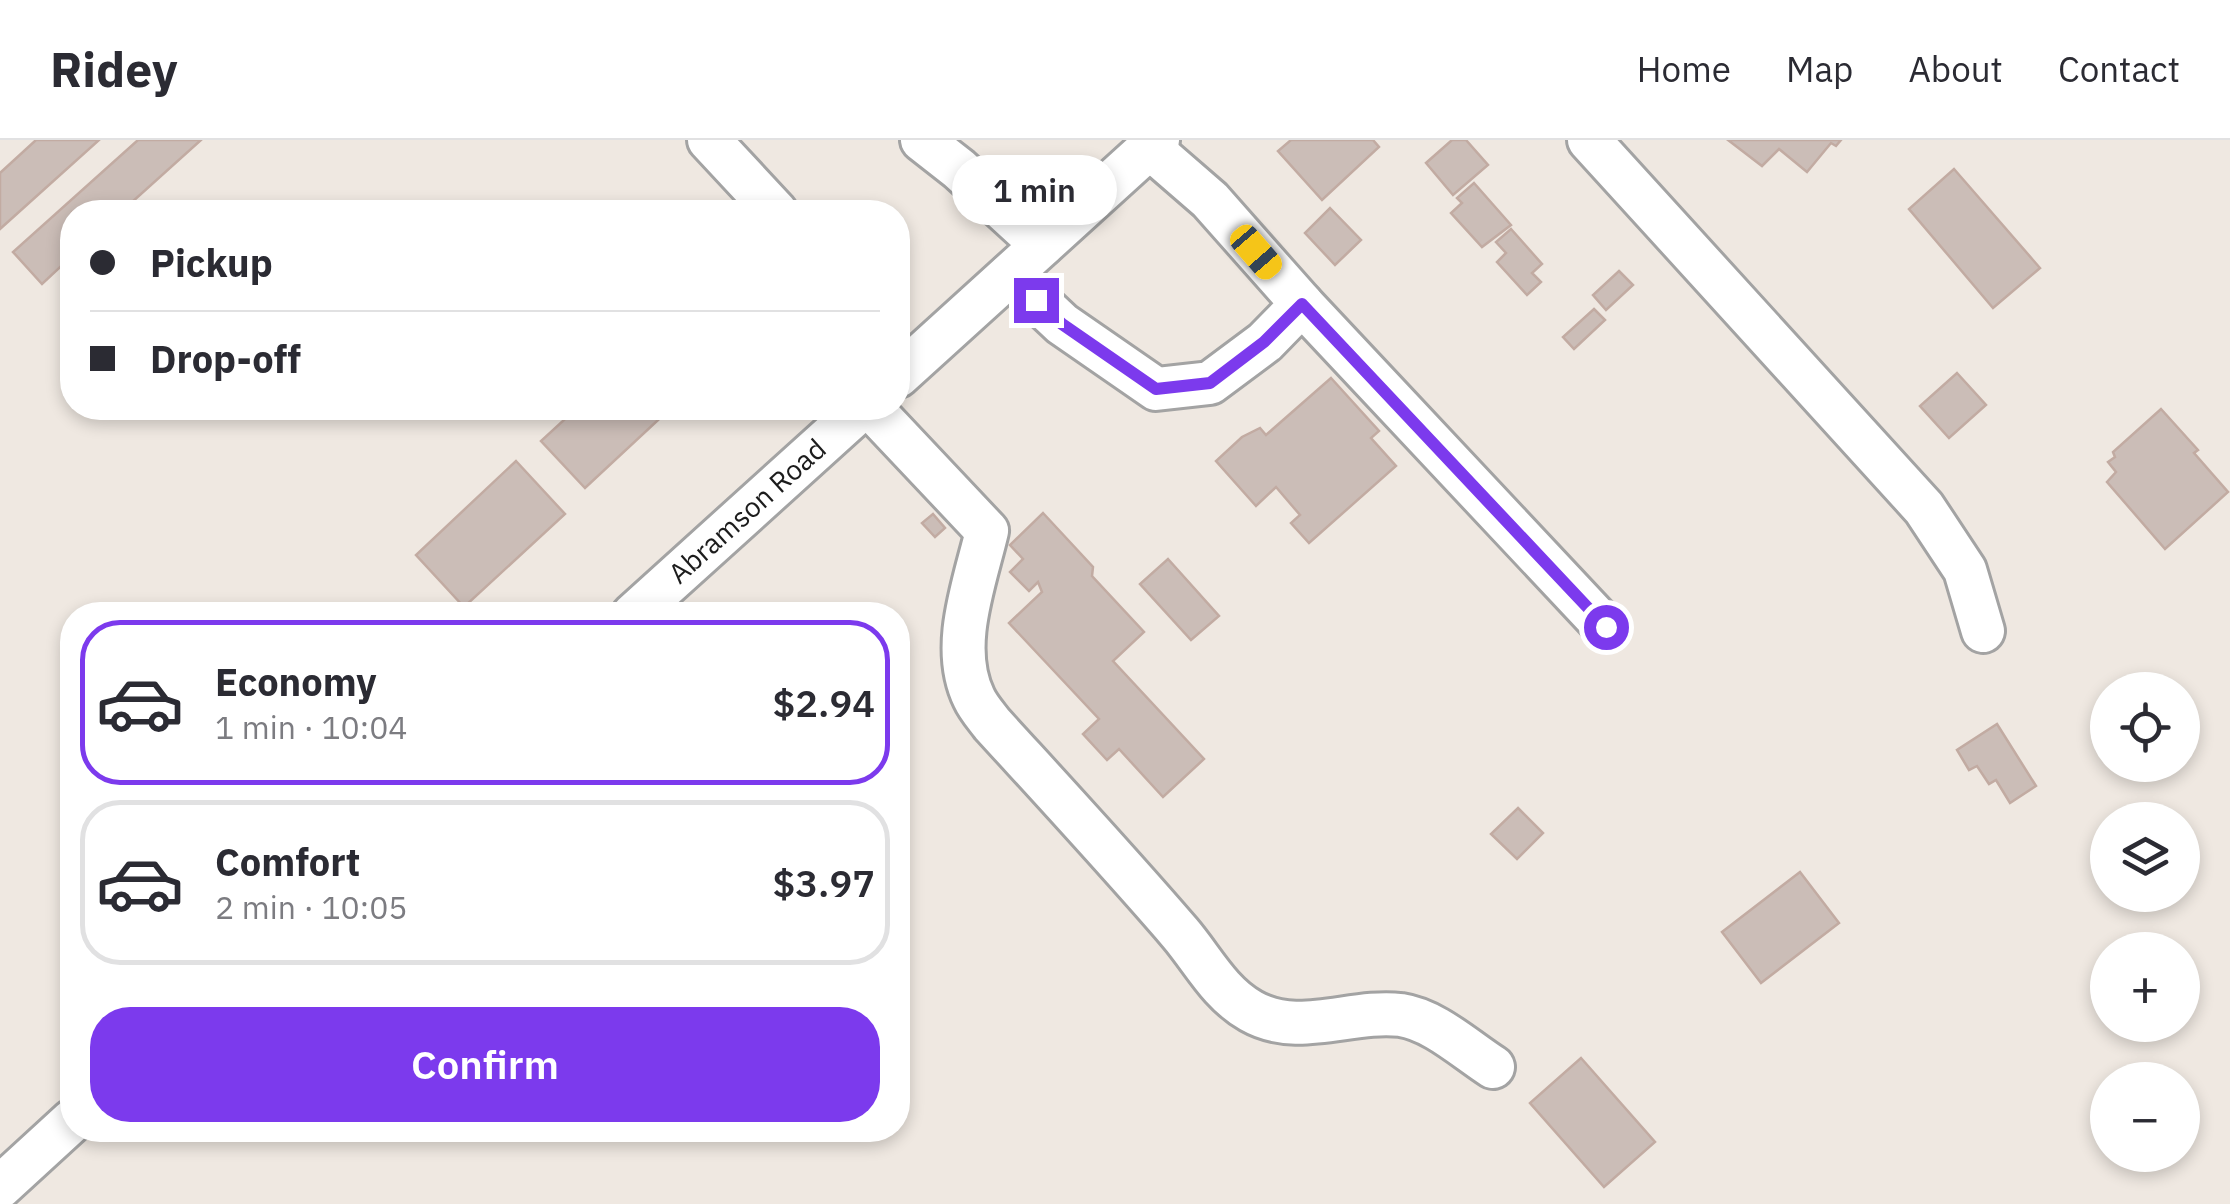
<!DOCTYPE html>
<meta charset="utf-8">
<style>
:root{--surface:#fff;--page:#f7f7f7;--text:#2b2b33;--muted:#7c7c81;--line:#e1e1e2;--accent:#7c3aed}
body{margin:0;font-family:"IBM Plex Sans",sans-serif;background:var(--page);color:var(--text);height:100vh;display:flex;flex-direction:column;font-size:38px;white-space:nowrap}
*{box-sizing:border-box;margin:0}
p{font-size:32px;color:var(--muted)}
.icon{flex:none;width:55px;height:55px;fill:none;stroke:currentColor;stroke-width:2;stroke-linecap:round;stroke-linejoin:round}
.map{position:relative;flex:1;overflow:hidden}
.details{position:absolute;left:60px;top:462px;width:850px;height:540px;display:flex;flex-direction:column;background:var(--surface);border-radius:40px;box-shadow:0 5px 15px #0003}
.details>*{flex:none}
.hud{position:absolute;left:60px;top:60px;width:850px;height:220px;border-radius:40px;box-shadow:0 5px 15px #0003;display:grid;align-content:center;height:220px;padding:0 30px;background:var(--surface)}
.buttons{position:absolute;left:2090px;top:532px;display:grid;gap:20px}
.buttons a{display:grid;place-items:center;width:110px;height:110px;border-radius:50%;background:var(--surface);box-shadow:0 5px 15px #0003;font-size:50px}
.end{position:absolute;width:45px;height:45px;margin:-22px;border:12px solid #7c3aed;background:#fff;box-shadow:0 0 0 5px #fff}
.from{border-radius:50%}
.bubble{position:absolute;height:70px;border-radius:35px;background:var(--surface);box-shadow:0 5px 15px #0003;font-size:32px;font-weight:600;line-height:70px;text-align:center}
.car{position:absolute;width:30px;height:60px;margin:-30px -15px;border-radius:12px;box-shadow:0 0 8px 2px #0007;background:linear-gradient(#f5c518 24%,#345 0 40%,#f5c518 0 76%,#345 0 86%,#f5c518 0)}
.hud b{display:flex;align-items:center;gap:35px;height:95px;font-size:38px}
.hud b+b{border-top:2px solid var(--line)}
.hud i{width:25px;height:25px;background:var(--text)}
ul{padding:18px 0 0;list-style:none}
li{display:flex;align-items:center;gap:30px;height:165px;margin:0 20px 15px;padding:0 10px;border:5px solid var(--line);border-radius:40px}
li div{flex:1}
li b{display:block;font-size:38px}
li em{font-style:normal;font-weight:600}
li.on{border-color:var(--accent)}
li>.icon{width:90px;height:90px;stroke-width:1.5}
.button{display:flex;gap:20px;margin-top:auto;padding:20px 30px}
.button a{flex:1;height:115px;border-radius:40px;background:var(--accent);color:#fff;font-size:40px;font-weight:600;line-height:115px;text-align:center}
header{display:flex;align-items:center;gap:60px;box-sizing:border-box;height:140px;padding:0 50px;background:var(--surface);border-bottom:2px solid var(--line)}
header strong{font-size:48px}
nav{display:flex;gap:55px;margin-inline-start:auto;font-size:35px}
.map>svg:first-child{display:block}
.building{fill:#cbbdb7;stroke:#c2aba2;stroke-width:2.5}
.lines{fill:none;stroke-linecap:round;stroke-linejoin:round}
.minor-casing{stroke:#a3a3a3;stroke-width:48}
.minor{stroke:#fff;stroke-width:42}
.route{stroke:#7c3aed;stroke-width:12}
.labels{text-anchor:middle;stroke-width:8;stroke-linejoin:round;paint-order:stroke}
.street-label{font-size:28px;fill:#1c1c1c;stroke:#fff}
</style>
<header>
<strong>Ridey</strong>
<nav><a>Home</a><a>Map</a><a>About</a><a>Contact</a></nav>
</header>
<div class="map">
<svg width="2230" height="1064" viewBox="0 0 2230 1064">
<rect width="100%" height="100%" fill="#efe8e1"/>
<g class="building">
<path d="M36 0H99L0 89V33Z"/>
<path d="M138 0H201L121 72H72V116L42 144 13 112Z"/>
<path d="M1291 0H1373L1379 7 1322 60 1278 11Z"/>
<path d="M1452 0H1466L1488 25 1453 55 1426 23Z"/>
<path d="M1728 0H1841L1836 6 1831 3 1807 32 1779 9 1762 26Z"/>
<path d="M1954 29 2040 128 1993 168 1909 69Z"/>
<path d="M1474 43 1511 85 1482 107 1451 73 1462 63 1457 58Z"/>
<path d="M1330 68 1361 100 1335 125 1305 93Z"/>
<path d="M1511 89 1542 124 1532 133 1541 142 1527 155 1497 122 1506 113 1496 102Z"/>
<path d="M1619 131 1633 145 1606 170 1593 155Z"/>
<path d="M1594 169 1605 180 1574 209 1563 197Z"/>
<path d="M1957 233 1986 265 1949 298 1920 266Z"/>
<path d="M1331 238 1379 291 1371 298 1396 326 1309 403 1291 383 1300 375 1276 347 1256 366 1216 321 1242 297 1260 288 1266 295Z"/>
<path d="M577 268H671L585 348 541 301Z"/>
<path d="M2161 269 2198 310 2194 313 2228 352 2165 409 2107 342 2116 332 2108 322 2115 317 2113 312Z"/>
<path d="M516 321 565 374 464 467 416 415Z"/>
<path d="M1043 373 1093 427 1092 436 1144 492 1113 521 1204 619 1163 657 1119 609 1107 620 1083 594 1099 579 1009 483 1042 452 1038 442 1029 451 1010 432 1023 419 1010 405Z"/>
<path d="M933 374 945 388 935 397 922 383Z"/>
<path d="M1168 419 1219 476 1191 500 1140 444Z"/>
<path d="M1997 584 2036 646 2010 663 1996 640 1989 644 1977 626 1969 630 1957 610Z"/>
<path d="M1518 668 1543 693 1517 719 1491 694Z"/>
<path d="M1800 732 1839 783 1761 843 1722 792Z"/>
<path d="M1581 918 1655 1002 1604 1047 1530 963Z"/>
</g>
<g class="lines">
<g class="minor-casing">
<g id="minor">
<path d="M709 0 776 72"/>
<path d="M922 0 959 29 1042 105"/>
<path d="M1589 0 1924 368 1965 430 1983 491"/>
<path d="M1010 135 1062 184 1156 249 1210 243 1265 202 1302 164 1210 60 1150 8"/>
<path d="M1302 164 1605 487"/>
<path d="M898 236 1158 0"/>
<path d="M871 268 987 391C975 442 949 507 974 558 978 567 986 576 992 584 1055 653 1119 722 1180 793 1203 820 1219 853 1251 871 1298 898 1351 869 1401 875 1434 880 1465 909 1493 927"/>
<path d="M633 475 862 268"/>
<path d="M0 1047 72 981"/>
</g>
</g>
<use href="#minor" class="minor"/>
</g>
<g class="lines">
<path class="route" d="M1036 160 1062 184 1156 249 1210 243 1264 202 1302 164 1606 487"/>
</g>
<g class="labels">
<g class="street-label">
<text transform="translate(747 371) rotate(-42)" y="10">Abramson Road</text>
</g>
</g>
</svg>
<div class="buttons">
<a><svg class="icon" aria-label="locate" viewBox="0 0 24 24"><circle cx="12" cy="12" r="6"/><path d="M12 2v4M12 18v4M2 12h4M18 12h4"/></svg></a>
<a><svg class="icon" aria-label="layers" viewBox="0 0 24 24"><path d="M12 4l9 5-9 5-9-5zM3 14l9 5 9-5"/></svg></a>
<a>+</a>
<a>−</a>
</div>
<i class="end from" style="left:1606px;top:487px"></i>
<i class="end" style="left:1036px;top:160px"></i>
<div class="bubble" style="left:952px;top:15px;width:165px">1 min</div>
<i class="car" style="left:1256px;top:112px;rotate:139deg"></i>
<div class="hud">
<b><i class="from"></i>Pickup</b>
<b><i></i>Drop-off</b>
</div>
<section class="details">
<ul>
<li class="on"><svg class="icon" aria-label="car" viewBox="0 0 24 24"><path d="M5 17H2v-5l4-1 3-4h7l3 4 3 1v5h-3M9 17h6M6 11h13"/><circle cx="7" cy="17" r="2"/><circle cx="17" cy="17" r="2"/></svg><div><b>Economy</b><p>1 min · 10:04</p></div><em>$2.94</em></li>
<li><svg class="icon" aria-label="car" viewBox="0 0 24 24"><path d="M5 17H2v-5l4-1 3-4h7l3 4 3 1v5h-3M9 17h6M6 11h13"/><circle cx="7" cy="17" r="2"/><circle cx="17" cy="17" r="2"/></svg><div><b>Comfort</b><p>2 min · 10:05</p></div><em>$3.97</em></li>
</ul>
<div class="button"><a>Confirm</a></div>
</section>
</div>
